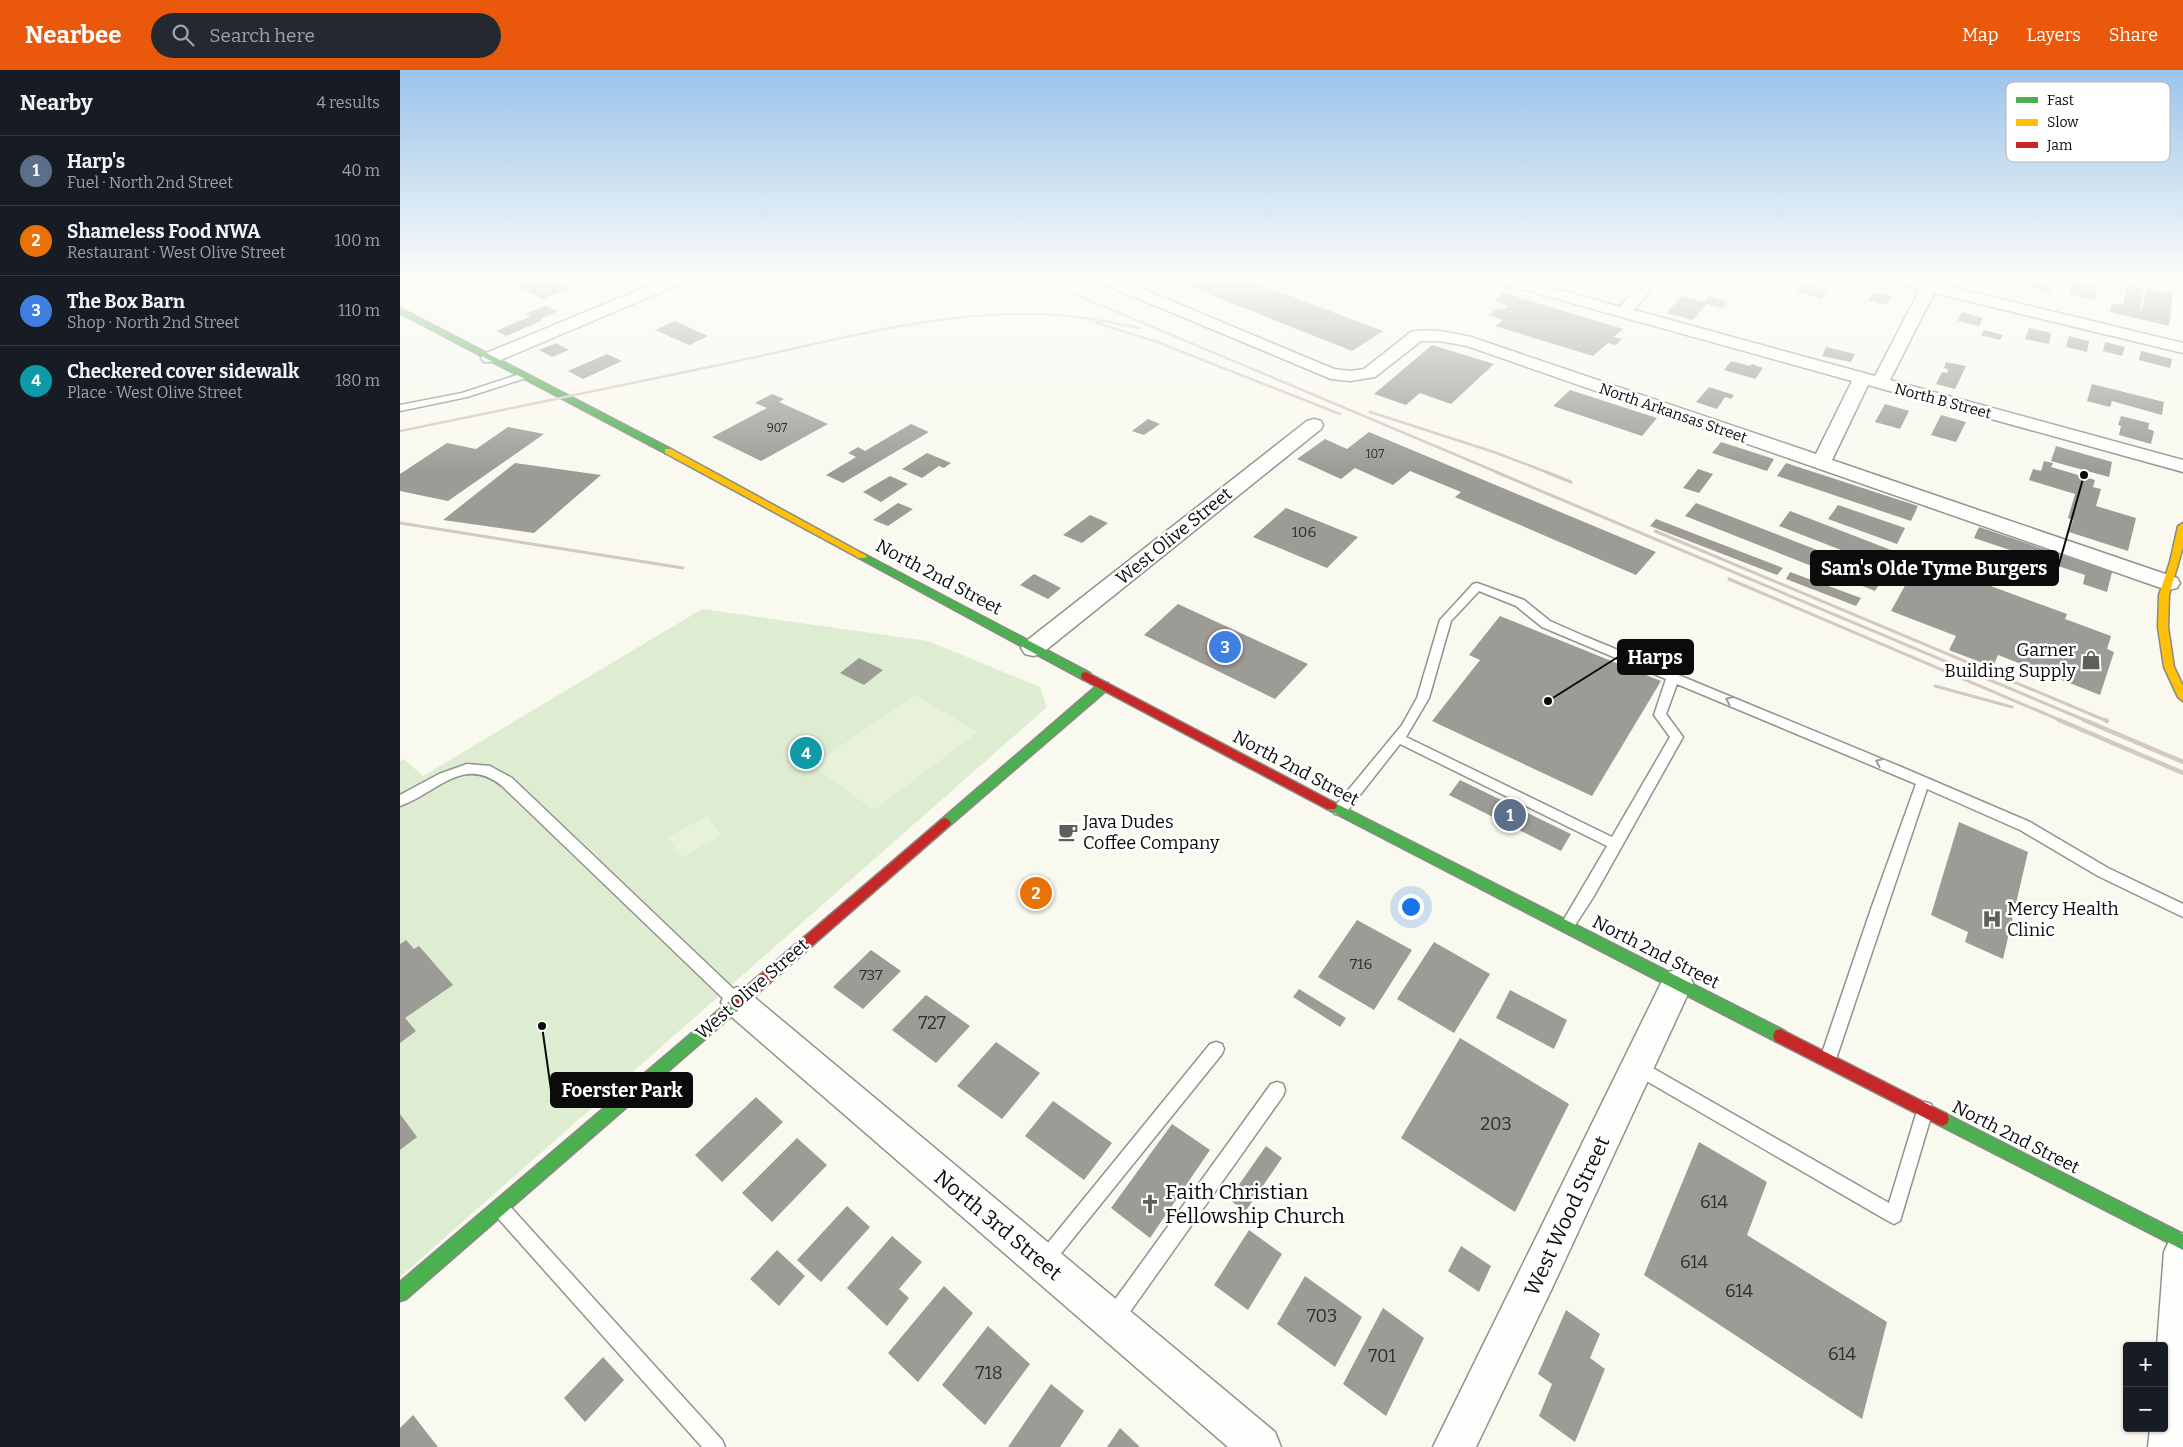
<!DOCTYPE html>
<html lang="en">
<head>
<meta charset="utf-8">
<style>
	:root { --surface:#171b24; --page:#242831; --text:#f1f3f6; --muted:#9ea1a6; --line:#363941; --accent:#ea580c }
	body { margin:0; font-family:Bitter,serif; background:var(--page); color:var(--text) }
	.controls { position:absolute; right:15px; bottom:15px; display:grid; overflow:hidden; border-radius:5px; box-shadow:0 1px 4px #0004 }
	.controls button { width:45px; height:45px; display:grid; place-items:center; padding:0; border:0; border-bottom:1px solid var(--line); background:var(--surface); color:var(--text); font:25px sans-serif }
	.you { position:absolute; left:1010px; top:836px; width:18px; height:18px; margin:-12px; border:4px solid #fff; border-radius:50%; background:#1a73e8; box-shadow:0 0 0 8px #1a73e833 }
	.badge { display:grid; place-items:center; width:32px; height:32px; border-radius:50%; background:var(--accent); color:#fff; font-size:16px; font-weight:700 }
	.pin { position:absolute; translate:-50% -50%; border:2px solid #fff; box-shadow:0 1px 5px #0006 }
	.list { margin:0; padding:0; list-style:none }
	h2 { display:flex; justify-content:space-between; align-items:center; height:65px; margin:0; padding:0 20px; font-size:21px }
	h2 small { font-size:16px; font-weight:400; color:var(--muted) }
	.list li { display:grid; grid-template-columns:32px 1fr auto; gap:15px; align-items:center; box-sizing:border-box; height:70px; padding:0 20px; border-top:1px solid var(--line) }
	.list b { display:block; font-size:19px; white-space:nowrap }
	.list p { margin:0; font-size:16px; white-space:nowrap; color:var(--muted) }
	.list em { font-size:16px; font-style:normal; color:var(--muted) }
	.icon { flex:none; width:28px; height:28px; fill:none; stroke:currentColor; stroke-width:2; stroke-linecap:round; stroke-linejoin:round }
	.map { position:relative; flex:none; width:1783px; height:1377px; overflow:hidden }
	header { display:flex; align-items:center; gap:30px; box-sizing:border-box; height:70px; padding:0 25px; background:var(--accent); color:#fff }
	header strong { font-size:24px }
	nav { display:flex; gap:28px; margin-inline-start:auto; font-size:18px }
	.search { width:350px; height:45px; background:var(--page); display:flex; align-items:center; gap:12px; box-sizing:border-box; padding:0 18px; border-radius:28px; color:var(--muted); font-size:19px }
	main { display:flex }
	aside { flex:1; background:var(--surface) }
	.map>svg:first-child { display:block }
	.green { fill:#deedd2 }
	.pitch { fill:#e8f2db }
	.building { fill:#9c9b96 }
	.lines { fill:none; stroke-linecap:round; stroke-linejoin:round }
	.lane-casing { stroke:#92928e; stroke-width:3 }
	.street-casing { stroke:#92928e; stroke-width:3 }
	.fast-casing { stroke:#898985; stroke-width:3 }
	.slow-casing { stroke:#898985; stroke-width:3 }
	.jam-casing { stroke:#898985; stroke-width:3 }
	.lane { fill:#fefefd; fill-rule:evenodd }
	.street { fill:#fefefd; fill-rule:evenodd }
	.fast { fill:#4caf50; fill-rule:evenodd }
	.slow { fill:#ffc107; fill-rule:evenodd }
	.jam { fill:#c62828; fill-rule:evenodd }
	.rail-far2 { stroke:#d4c8c5; stroke-width:2.5 }
	.rail-far1 { stroke:#d4c8c5; stroke-width:3 }
	.rail { stroke:#d4c8c5; stroke-width:4.5 }
	.oneway { stroke:#9d9d9c }
	.labels { text-anchor:middle; dominant-baseline:central; stroke-width:5; stroke-linejoin:round; paint-order:stroke }
	.far-number-label { font-size:12px; fill:#2f2f2e }
	.far-street-label { font-size:15px; fill:#0b0b0b; stroke:#fff }
	.number-label { font-size:15px; fill:#2f2f2e }
	.street-label { font-size:18px; fill:#0b0b0b; stroke:#fff }
	.poi-label { font-size:18px; fill:#0b0b0b; stroke:#fff; text-anchor:start }
	.near-number-label { font-size:18px; fill:#2f2f2e }
	.near-poi-label { font-size:21px; fill:#0b0b0b; stroke:#fff; text-anchor:start }
	.near-street-label { font-size:21px; fill:#0b0b0b; stroke:#fff }
	.key { fill:#fff; stroke:#b6b6b6; stroke-width:1 }
	.key-label { font-size:14px; fill:#0b0b0b }
	.leader { fill:none; stroke:#0b0b0b; stroke-width:2 }
	.callout-dot { fill:#0b0b0b; stroke:#fff; stroke-width:2 }
	.callout { fill:#0b0b0b; stroke:#0b0b0b; stroke-width:2 }
	.callout-label { font-size:19px; text-anchor:middle; font-weight:bold; fill:#fff }
</style>
</head>
<body>
<header>
<strong>Nearbee</strong>
<div class="search"><svg class="icon" aria-label="search" viewBox="0 0 24 24"><circle cx="10" cy="10" r="6"/><path d="M15 15l6 6"/></svg>Search here</div>
<nav><a>Map</a><a>Layers</a><a>Share</a></nav>
</header>
<main>
<aside>
<h2>Nearby<small>4 results</small></h2>
<ul class="list">
<li><span class="badge" style="background:#5c6f8a">1</span><div><b>Harp's</b><p>Fuel · North 2nd Street</p></div><em>40 m</em></li>
<li><span class="badge" style="background:#e8710a">2</span><div><b>Shameless Food NWA</b><p>Restaurant · West Olive Street</p></div><em>100 m</em></li>
<li><span class="badge" style="background:#3f7fe0">3</span><div><b>The Box Barn</b><p>Shop · North 2nd Street</p></div><em>110 m</em></li>
<li><span class="badge" style="background:#0f9aa8">4</span><div><b>Checkered cover sidewalk</b><p>Place · West Olive Street</p></div><em>180 m</em></li>
</ul>
</aside>
<div class="map">
<svg width="1783" height="1377" viewBox="0 0 1783 1377">
	<rect width="100%" height="100%" fill="#f9f9f0"/>
	<path class="green" d="M302,539l226,32 112,46 7,20 -647,570v-516l4,-2 19,17z"/>
	<path class="pitch" d="M515,625l63,37 -104,78 -62,-44z
		M308,745l13,20 -40,23 -13,-21z"/>
	<path class="building" d="M115,209h34l21,9 -27,11 -36,-17z
		M771,209h74l138,52 -31,20z
		M1625,209h20l-2,7 8,1 -2,6 -26,-8z
		M1672,212l25,5 -2,13 -26,-6z
		M1402,213l26,7 -7,9 -25,-8z
		M1727,214l17,4 -4,21h2l4,-21 27,6 -4,32 -59,-14 2,-9 11,2z
		M1474,222l17,4 -5,9 -18,-5z
		M1104,223l119,36 -9,8 8,2 -6,6 -8,-2 -15,13 -98,-30 8,-6 -14,-5 9,-7 5,2 5,-4 -14,-5z
		M1282,226l21,6 5,-6 20,6 -5,6 -16,-4 -14,16 -27,-7z
		M145,236l13,5 -18,8 3,1 -37,16 -10,-5 35,-15 -6,-2z
		M1562,242l21,6 -4,8 -21,-5z
		M275,251l33,15 -19,9 -34,-15z
		M1629,258l22,5 -2,11 -24,-5z
		M1584,260l19,5 -3,5 -19,-5z
		M1669,266l20,5 -2,11 -21,-5z
		M1705,272l20,5 -3,9 -19,-5z
		M156,273l13,7 -17,7 -13,-7z
		M1032,275l62,19 -43,40 -31,-11 -14,12 -32,-11z
		M1426,277l29,7 -4,8 -29,-6z
		M1741,281l31,8 -2,9 -31,-8z
		M207,284l15,7 -39,18 -15,-8z
		M1331,291l19,5 2,-2 11,4 -8,11 -31,-9z
		M1546,292l20,4 -11,23 -19,-5 6,-12 5,1 1,-4 -4,-1z
		M1692,314l72,18 -2,13 -50,-14 -2,6 -23,-6z
		M1309,317l25,8 -3,4 -6,-2 -8,12 -21,-7z
		M1170,320l87,28 -15,18 -89,-30z
		M372,324l12,5 -5,3 49,22 -67,37 -49,-24 55,-29 -12,-5z
		M1485,334l24,7 -9,18 -25,-7z
		M1541,345l25,7 -10,20 -25,-7z
		M1721,346l28,7 -1,6 6,2 -3,13 -32,-9 2,-9 -3,-1z
		M748,349l12,5 -16,11 -12,-4z
		M511,354l18,8 -86,51 -17,-8 30,-18 -8,-4 10,-6 7,4z
		M108,357l36,7 -96,67 -48,-10v-17l47,-31 29,6z
		M969,362l287,120 -20,23 -181,-78 6,-5 -51,-21 -17,14 -38,-17 -14,11 -44,-20 28,-20 22,10z
		M1321,372l53,17 -7,12 -55,-18z
		M1656,376l56,16 -3,15 -58,-16z
		M527,383l24,10 -7,5 -5,-2 -17,12 -20,-9z
		M1644,391l9,2 -2,4 44,13 -2,7 8,2 -5,17 40,12 -8,33 -59,-19 4,-12 -5,-2 7,-24 -46,-14 4,-11 8,2z
		M115,393l86,12 -67,58 -91,-13z
		M1386,393l132,43 -7,15 -134,-45z
		M1298,399l15,5 -14,19 -16,-5z
		M490,406l18,8 -27,18 -18,-10z
		M498,433l15,6 -25,17 -15,-6z
		M1296,433l188,73 -9,15 -190,-75z
		M1438,435l67,23 -8,16 -69,-25z
		M886,438l72,29 -31,31 -74,-31z
		M1390,441l101,39 -11,15 -101,-39z
		M690,445l18,8 -26,20 -19,-8z
		M1256,449l127,49 -6,7 -127,-49z
		M1579,457l133,45 -5,20 -24,-8 2,-9 -111,-37z
		M1523,483l49,18 -3,7 98,36 -2,5 46,17 -4,13 7,3 -14,43 -102,-40 -5,12 -44,-17 7,-14 -65,-25z
		M1390,502l71,26 -5,8 -70,-27z
		M634,504l27,14 -13,11 -28,-14z
		M778,534l130,60 -33,35 -131,-64z
		M1100,546l161,65 -69,115 -160,-75 48,-61 -11,-5z
		M459,588l24,12 -19,15 -24,-12z
		M1060,710l111,54 -10,17 -112,-56z
		M1559,752l69,30 -25,107 -38,-17 3,-10 -37,-17z
		M957,850l55,30 -38,60 -56,-33z
		M6,870l8,9 5,-3 34,39 -48,33 11,13 -16,12v-99z
		M1034,872l56,32 -36,59 -57,-34z
		M471,880l30,21 -38,38 -30,-22z
		M899,919l47,29 -6,9 -47,-30z
		M1110,920l57,30 -13,29 -58,-31z
		M526,925l44,31 -34,37 -44,-33z
		M1060,968l109,66 -54,108 -114,-74z
		M596,972l44,31 -38,46 -45,-33z
		M356,1027l27,25 -61,60 -27,-27z
		M653,1031l59,42 -28,37 -59,-44z
		M0,1044l17,23 -17,13z
		M772,1054l38,26 -60,88 -39,-30z
		M397,1068l30,27 -55,57 -30,-29z
		M1299,1072l68,40 -20,53 140,87 -25,97 -218,-144z
		M866,1076l16,12 -37,54 -16,-13z
		M447,1136l23,21 -49,55 -24,-22z
		M849,1160l33,24 -34,56 -34,-25z
		M492,1166l30,26 -23,27 10,9 -22,28 -40,-38z
		M1061,1176l30,20 -12,26 -31,-21z
		M377,1180l28,26 -26,30 -29,-27z
		M905,1206l57,41 -27,50 -58,-43z
		M544,1216l29,27 -55,69 -30,-29z
		M983,1238l41,30 -38,78 -43,-32z
		M1166,1240l34,24 -10,24 15,11 -30,73 -36,-26 13,-32 -14,-10z
		M588,1256l42,38 -45,61 -43,-40z
		M203,1287l21,23 -39,42 -21,-24z
		M651,1314l33,27 -24,36h-52z
		M13,1345l25,32h-38v-19z
		M720,1358l20,19h-33z"/>
	<g class="lines">
		<defs>
			<path id="lane" d="M123,303l4,3 -1,2 -59,19 -67,14v-6l62,-12z
				M1077,513l47,17 26,21 34,15 315,130 131,56 78,46 75,36v13l-85,-41 -78,-46 -93,-41 -91,270 -2,5 -6,3 -6,-3 -2,-5 51,-150 45,-125 -239,-100 -11,30 17,23 -89,159 -22,34 -5,2 -5,-2 -2,-4 47,-80 -207,-102 -55,70 -5,1 -5,-1 -2,-4 2,-4 67,-81 15,-27 23,-78 33,-36zM1079,521l37,15 26,21 124,52 -12,36 16,22 -58,100 -206,-100 23,-39 22,-77z
				M67,694l23,2 22,12 230,219 3,5 -3,5 -5,2 -5,-2 -230,-221c-39,-32 -66,8 -102,20v-11l39,-21z
				M816,972l6,2 2,5 -2,5 -172,213 -6,3 -6,-3 -3,-6 3,-6 172,-211z
				M1237,989l252,144 30,-99 6,-2 6,2 2,6 -33,111 -6,3 -6,-3 -257,-149 -2,-5 2,-5z
				M877,1012l6,2 2,6 -2,6 -163,230 -7,2 -7,-2 -2,-7 2,-7 165,-228z
				M101,1130l6,3 215,237 3,7h-23l-207,-232 -3,-6 3,-6z"/>
			<path id="street" d="M265,209h22l-3,3 -188,80h-12l-3,-4 3,-4z
				M696,209h23l215,90 16,2 14,-2 47,-37c20,-4 41,1 60,5l345,117 36,-73 -356,-99 -3,-3h27l100,28 23,-28h16l-25,31 241,66 45,-87 -28,-7 -3,-3h29l265,64v10l-249,-60 -44,87 293,80v12l-315,-87 -36,75 345,118 3,5 -3,5 -8,2 -8,-2 -694,-242 -27,-5h-19l-46,36 -25,4 -19,-2 -232,-97z
				M914,349l7,2 2,4 -2,4 -280,225 -8,2 -8,-2 -4,-6 4,-6 282,-221z
				M1277,899l11,4 5,10 -139,301 -78,163h-43l233,-474z
				M337,917l11,5 527,440 6,15h-53l-502,-435 -5,-10 5,-10z
				M1783,1163v214h-35l2,-19h14v-82h-7l7,-94 6,-13z"/>
			<path id="fast" d="M0,238l271,141 1,2 -4,2h-3l-265,-140z
				M462,483l228,120 1,3 -1,3h-8l-223,-121v-4z
				M704,612l4,1 1,3 -1,3 -159,137h-8l-2,-3 2,-3 159,-137z
				M931,731l454,230 2,5 -2,5 -5,2 -5,-2 -448,-232 -2,-3 2,-3z
				M338,926l5,2 2,4 -2,4 -337,293 -6,2v-19l333,-284z
				M1542,1042l241,122v16l-246,-126 -2,-5 2,-5z"/>
			<path id="slow" d="M265,379h6l196,107 -2,2h-6l-194,-105z
				M1783,453v24l-14,48 -1,32 6,40 9,19v15l-5,-4 -14,-30 -6,-40 1,-32 11,-33 8,-36z"/>
			<path id="jam" d="M686,602l249,131 2,3 -2,3h-8l-245,-130 -1,-3 1,-3z
				M545,748l4,2 2,3 -2,3 -206,180 -5,2 -5,-2 -2,-4 2,-4 208,-178z
				M1380,959l167,85 2,5 -2,5 -5,2 -5,-2 -162,-83 -2,-5 2,-5z"/>
		</defs>
		<use href="#lane" class="lane-casing"/>
		<use href="#street" class="street-casing"/>
		<use href="#fast" class="fast-casing"/>
		<use href="#slow" class="slow-casing"/>
		<use href="#jam" class="jam-casing"/>
		<use href="#lane" class="lane"/>
		<use href="#street" class="street"/>
		<use href="#fast" class="fast"/>
		<use href="#slow" class="slow"/>
		<use href="#jam" class="jam"/>
		<path class="rail-far2" d="M639,209l460,194
			M697,253l60,19 183,72
			M970,342l124,40 55,21
			M0,361c111,-23 222,-45 333,-69 100,-21 203,-51 306,-48 34,1 67,7 101,14"/>
		<path class="rail-far1" d="M1096,402l591,249
			M1146,402l25,10
			M0,453l283,45
			M1255,461l452,190
			M1329,509l333,142
			M1535,616l77,21"/>
		<path class="rail" d="M1659,650l124,53
			M1684,650l99,42
			M1705,650l2,1"/>
	</g>
	<defs><path id="oneway-chevron" d="M-2-3.5L2.5 0L-2 3.5" fill="none" stroke-width="1.6" stroke-linecap="round" stroke-linejoin="round" transform="scale(1.25)"/></defs>
	<g class="oneway">
		<use href="#oneway-chevron" transform="translate(1329 630) rotate(-157)"/>
		<use href="#oneway-chevron" transform="translate(1479 692) rotate(-157)"/>
	</g>
	<linearGradient id="sky" x2="0" y2="1"><stop stop-color="#9bc4eb"/><stop offset="0.52" stop-color="#fcfcf8"/><stop offset="1" stop-color="#fcfcf8" stop-opacity="0"/></linearGradient>
	<rect width="1783" height="402" fill="url(#sky)"/>
	<defs>
		<symbol id="shop-bare" viewBox="-9 -9 18 18"><path d="M-5-2.5h2.3a2.7 3.5 0 0 1 5.4 0H5L5.5 6h-11ZM-1.5-2.5h3a1.5 2.3 0 0 0-3 0Z" fill="#5e5e5b" stroke="#fff" stroke-width="2.5" paint-order="stroke"/></symbol>
		<symbol id="cafe-bare" viewBox="-9 -9 18 18"><path d="M-5.5-4.5H6V0H3Q3 3.5 0 3.5H-2.5Q-5.5 3.5-5.5 0ZM3-3.2v2h1.7v-2ZM-6 4.5H4V6H-6Z" fill="#5e5e5b" stroke="#fff" stroke-width="2.5" paint-order="stroke"/></symbol>
		<symbol id="hospital-bare" viewBox="-9 -9 18 18"><path d="M-5-5h3v3.5h4V-5h3V5h-3V1.5h-4V5h-3Z" fill="#5e5e5b" stroke="#fff" stroke-width="2.5" paint-order="stroke"/></symbol>
		<symbol id="church-bare" viewBox="-9 -9 18 18"><path d="M-1.2-6h2.4v3.5h3.3v2.4h-3.3V6h-2.4V-.1h-3.3v-2.4h3.3Z" fill="#5e5e5b" stroke="#fff" stroke-width="2.5" paint-order="stroke"/></symbol>
	</defs>
	<g fill-rule="evenodd">
		<use href="#shop-bare" x="1677" y="576" width="28" height="28"/>
		<use href="#cafe-bare" x="654" y="748" width="28" height="28"/>
		<use href="#hospital-bare" x="1578" y="835" width="28" height="28"/>
		<use href="#church-bare" x="736" y="1120" width="28" height="28"/>
	</g>
	<g class="labels">
		<g class="far-number-label">
			<text x="377" y="358">907</text>
			<text x="975" y="384">107</text>
		</g>
		<g class="far-street-label">
			<text transform="translate(1543 331) rotate(15)">North B Street</text>
			<text transform="translate(1273 343) rotate(19)">North Arkansas Street</text>
		</g>
		<g class="number-label">
			<text x="904" y="462">106</text>
			<text x="961" y="894">716</text>
			<text x="471" y="905">737</text>
		</g>
		<g class="street-label">
			<text transform="translate(774 466) rotate(-39)">West Olive Street</text>
			<text transform="translate(539 507) rotate(28)">North 2nd Street</text>
			<text transform="translate(896 698) rotate(28)">North 2nd Street</text>
			<text transform="translate(1256 882) rotate(27)">North 2nd Street</text>
			<text transform="translate(352 919) rotate(-41)">West Olive Street</text>
			<text transform="translate(1616 1067) rotate(27)">North 2nd Street</text>
		</g>
		<g class="poi-label">
			<text x="1676" y="580" text-anchor="end">Garner<tspan x="1676" dy="21">Building Supply</tspan></text>
			<text x="683" y="752">Java Dudes<tspan x="683" dy="21">Coffee Company</tspan></text>
			<text x="1607" y="839">Mercy Health<tspan x="1607" dy="21">Clinic</tspan></text>
		</g>
		<g class="near-number-label">
			<text x="532" y="953">727</text>
			<text x="1096" y="1054">203</text>
			<text x="1314" y="1132">614</text>
			<text x="1294" y="1192">614</text>
			<text x="1339" y="1221">614</text>
			<text x="922" y="1246">703</text>
			<text x="1442" y="1284">614</text>
			<text x="982" y="1286">701</text>
			<text x="589" y="1303">718</text>
		</g>
		<g class="near-poi-label">
			<text x="765" y="1122">Faith Christian<tspan x="765" dy="24">Fellowship Church</tspan></text>
		</g>
		<g class="near-street-label">
			<text transform="translate(1167 1146) rotate(-65)">West Wood Street</text>
			<text transform="translate(598 1155) rotate(40)">North 3rd Street</text>
		</g>
	</g>
	<rect x="1606" y="12" width="164" height="80" rx="8" class="key"/>
	<rect x="1616" y="27" width="22" height="6" fill="#4caf50"/>
	<rect x="1616" y="49" width="22" height="7" fill="#ffc107"/>
	<rect x="1616" y="72" width="22" height="6" fill="#c62828"/>
	<g class="key-label">
		<text x="1647" y="35">Fast</text>
		<text x="1647" y="57">Slow</text>
		<text x="1647" y="80">Jam</text>
	</g>
	<path class="leader" d="M1684 405L1658 498M1148 631L1218 587M142 956L151 1020"/>
	<g class="callout-dot">
		<circle cx="1684" cy="405" r="5"/>
		<circle cx="1148" cy="631" r="5"/>
		<circle cx="142" cy="956" r="5"/>
	</g>
	<g class="callout">
		<rect x="1411" y="481" width="247" height="34" rx="5"/>
		<rect x="1218" y="570" width="75" height="34" rx="5"/>
		<rect x="151" y="1003" width="141" height="34" rx="5"/>
	</g>
	<g class="callout-label">
		<text x="1534" y="505">Sam's Olde Tyme Burgers</text>
		<text x="1255" y="594">Harps</text>
		<text x="222" y="1027">Foerster Park</text>
	</g>
</svg>
<div class="controls">
<button>+</button>
<button>−</button>
</div>
<div class="you"></div>
<div class="pin badge" style="left:1110px;top:745px;background:#5c6f8a">1</div>
<div class="pin badge" style="left:636px;top:823px;background:#e8710a">2</div>
<div class="pin badge" style="left:825px;top:577px;background:#3f7fe0">3</div>
<div class="pin badge" style="left:406px;top:683px;background:#0f9aa8">4</div>
</div>
</main>
</body>
</html>
